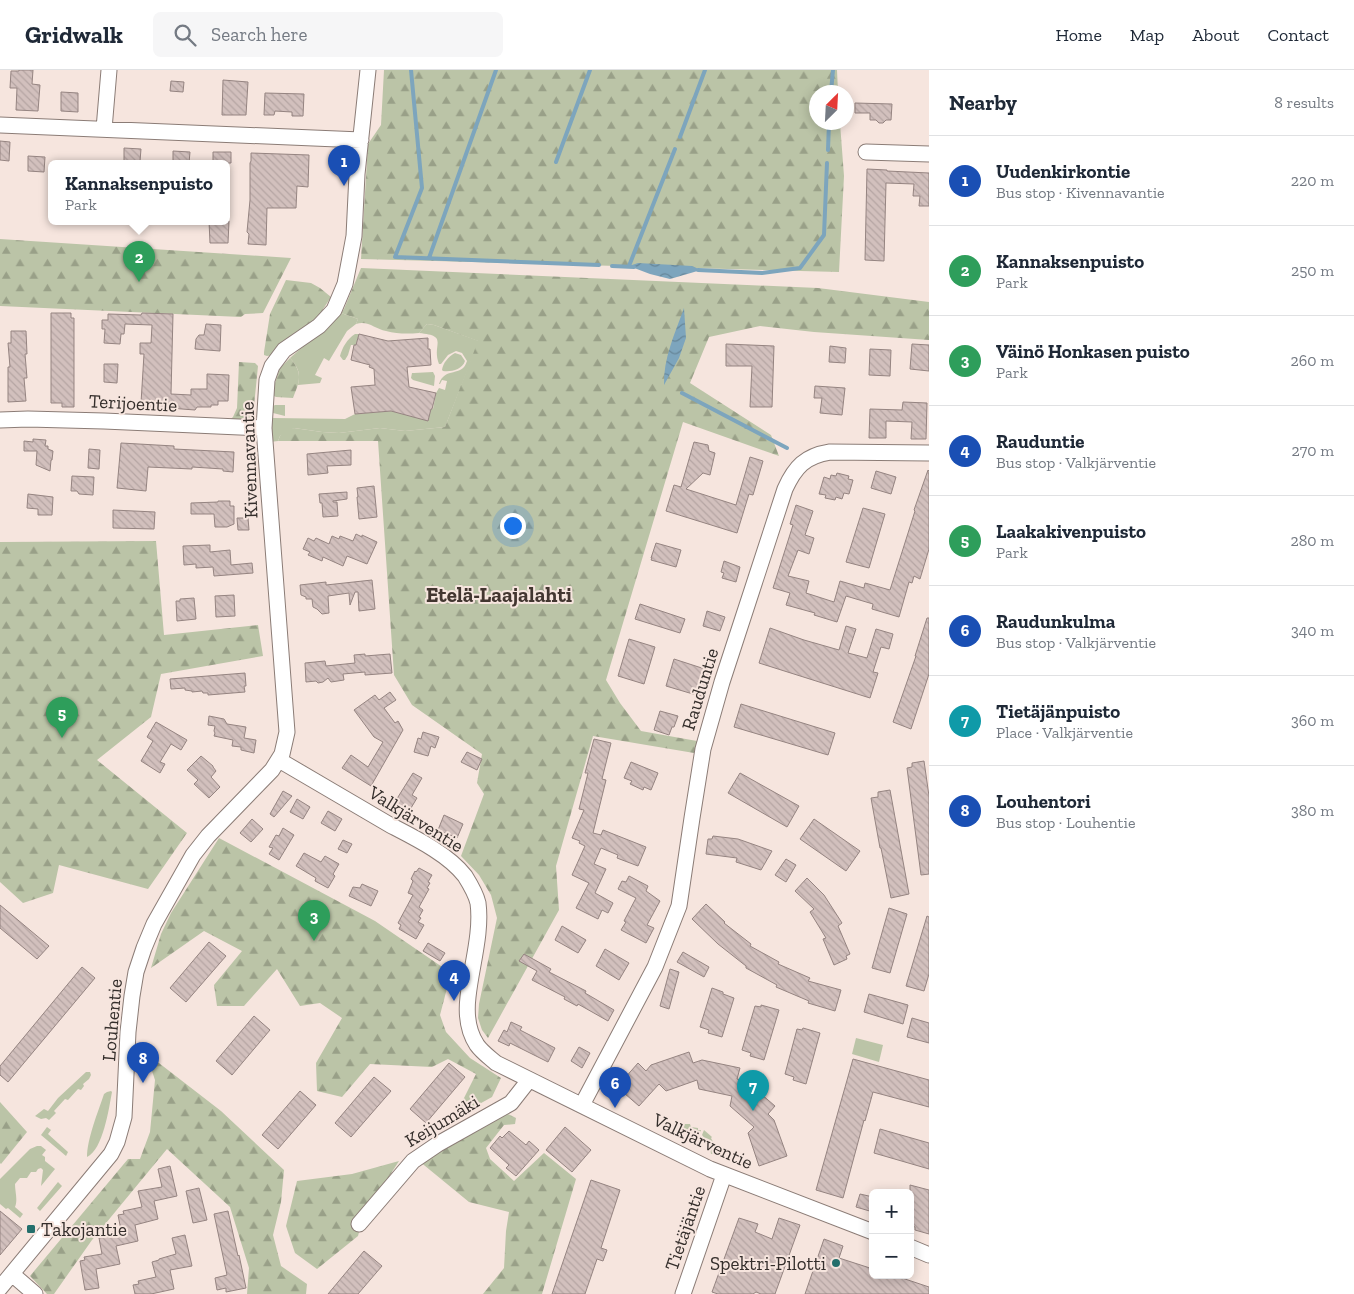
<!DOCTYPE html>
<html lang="en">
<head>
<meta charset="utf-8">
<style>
	:root { --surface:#fff; --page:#f6f6f7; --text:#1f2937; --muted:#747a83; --line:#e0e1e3; --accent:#b45309 }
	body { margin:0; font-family:"Zilla Slab",serif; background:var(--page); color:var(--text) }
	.controls { position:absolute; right:15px; bottom:15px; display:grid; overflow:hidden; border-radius:8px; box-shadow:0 2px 12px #0003 }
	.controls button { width:45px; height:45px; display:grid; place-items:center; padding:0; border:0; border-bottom:1px solid var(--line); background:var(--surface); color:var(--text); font:25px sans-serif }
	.compass { position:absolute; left:809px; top:15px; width:45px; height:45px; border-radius:50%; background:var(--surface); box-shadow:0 2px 12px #0003; rotate:24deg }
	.you { position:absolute; left:512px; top:455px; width:18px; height:18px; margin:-12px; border:4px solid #fff; border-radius:50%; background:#1a73e8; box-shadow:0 0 0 8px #1a73e833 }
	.badge { display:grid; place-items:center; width:32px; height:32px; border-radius:50%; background:var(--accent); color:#fff; font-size:16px; font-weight:700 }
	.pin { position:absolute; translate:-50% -41px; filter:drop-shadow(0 1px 2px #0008) }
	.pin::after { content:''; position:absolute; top:26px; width:18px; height:15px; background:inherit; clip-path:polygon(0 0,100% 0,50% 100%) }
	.popup { position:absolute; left:48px; top:90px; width:182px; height:65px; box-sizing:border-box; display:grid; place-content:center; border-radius:8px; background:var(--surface); filter:drop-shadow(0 1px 4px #0005); font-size:16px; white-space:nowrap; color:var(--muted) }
	.popup b { font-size:19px; color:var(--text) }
	.popup::after { content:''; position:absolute; left:50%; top:100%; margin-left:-10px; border:10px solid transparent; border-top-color:var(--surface) }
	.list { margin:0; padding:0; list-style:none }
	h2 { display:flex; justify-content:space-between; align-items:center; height:65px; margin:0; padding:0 20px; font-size:21px }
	h2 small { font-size:16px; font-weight:400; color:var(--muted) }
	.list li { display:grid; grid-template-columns:32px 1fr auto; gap:15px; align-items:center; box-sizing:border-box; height:90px; padding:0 20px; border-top:1px solid var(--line) }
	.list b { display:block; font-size:19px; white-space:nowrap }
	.list p { margin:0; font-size:16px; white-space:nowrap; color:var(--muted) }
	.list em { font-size:16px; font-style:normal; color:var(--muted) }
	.icon { flex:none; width:28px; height:28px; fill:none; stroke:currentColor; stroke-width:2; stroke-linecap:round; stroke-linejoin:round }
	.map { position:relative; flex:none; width:929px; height:1224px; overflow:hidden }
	header { display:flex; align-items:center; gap:30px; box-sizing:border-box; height:70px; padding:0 25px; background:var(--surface); border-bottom:1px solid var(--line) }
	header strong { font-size:24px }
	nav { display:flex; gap:28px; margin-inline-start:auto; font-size:18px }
	.search { width:350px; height:45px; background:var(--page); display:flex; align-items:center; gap:12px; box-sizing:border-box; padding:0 18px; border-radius:8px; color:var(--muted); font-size:19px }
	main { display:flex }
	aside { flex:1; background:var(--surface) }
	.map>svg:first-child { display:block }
	.green { fill:#bbc4a7 }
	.forest { fill:url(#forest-firs) }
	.water { fill:url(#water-waves) }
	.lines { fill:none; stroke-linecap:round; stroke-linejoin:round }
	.stream { stroke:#7da5bd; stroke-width:4 }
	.building { fill:url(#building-back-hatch); stroke:#958481 }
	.minor-casing { stroke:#8b7c76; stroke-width:17 }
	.minor { stroke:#fff; stroke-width:15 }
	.poi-dot { fill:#246f6c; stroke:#f6e5de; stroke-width:2 }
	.labels { text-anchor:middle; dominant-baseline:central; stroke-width:4; stroke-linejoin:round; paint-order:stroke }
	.street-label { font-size:19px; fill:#342e2b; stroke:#f6e5de }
	.poi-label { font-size:19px; fill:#342e2b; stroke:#f6e5de; text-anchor:start }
	.quarter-label { font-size:21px; font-weight:bold; fill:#423630; stroke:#f6e5de }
</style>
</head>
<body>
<header>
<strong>Gridwalk</strong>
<div class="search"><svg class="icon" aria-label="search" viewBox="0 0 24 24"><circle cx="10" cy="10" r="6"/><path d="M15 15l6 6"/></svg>Search here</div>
<nav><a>Home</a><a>Map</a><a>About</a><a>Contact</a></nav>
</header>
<main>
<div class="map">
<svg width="929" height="1224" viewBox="0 0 929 1224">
	<defs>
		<pattern id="forest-firs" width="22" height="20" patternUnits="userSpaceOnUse" patternTransform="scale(1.25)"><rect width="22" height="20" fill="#bbc4a7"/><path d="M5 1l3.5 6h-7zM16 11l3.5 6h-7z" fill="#99a088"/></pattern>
		<pattern id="water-waves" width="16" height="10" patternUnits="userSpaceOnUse" patternTransform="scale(1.25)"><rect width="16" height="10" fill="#7da5bd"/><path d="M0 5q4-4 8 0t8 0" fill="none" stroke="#67879a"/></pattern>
		<pattern id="building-back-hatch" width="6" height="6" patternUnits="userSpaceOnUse" patternTransform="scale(1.25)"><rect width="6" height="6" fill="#d2c0bd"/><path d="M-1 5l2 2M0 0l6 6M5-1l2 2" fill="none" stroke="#b5a5a3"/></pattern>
	</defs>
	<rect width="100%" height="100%" fill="#f6e5de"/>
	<path class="green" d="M341,243l17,6 -2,5 -9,7 -18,30 -5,-3 -9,17 7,3 -2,5 -22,2c2,-13 1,-16 -8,-27z
		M427,254l7,1 45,16 -34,86 -40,4 -25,-3 -41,5 -17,-1 -28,-4 -14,8 -2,5 -8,1 -1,-25 5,1 71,1 10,-5 36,-3 37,9 3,-11h2l3,-16 3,-5 6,2 2,-9 -5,-1 -2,4h-1c6,-18 23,-6 28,-23l-5,-8 -6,-2 -8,4 -7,9h-2c-8,-20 11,-28 -20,-31z
		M355,264h4l-3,11h-5l-3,10 -3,5h-2l-3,-4c2,-8 7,-17 15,-22z
		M455,283l6,2 4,6c-3,9 -14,11 -22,10l-1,-1c1,-7 6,-13 13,-17z
		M433,302l2,4 -1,10 -21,-6 -2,-2 1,-5h2z
		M275,335h10v11l-16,-4 1,-4z
		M856,968l27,7 -4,17 -27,-8z
		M86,1002h4l1,3 -2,4 -6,5 1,2 -3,4 -3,-1 -10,11 -3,-1 -11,12 2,2 -7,7 -3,-2 -5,1 -6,-3 9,-7 4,2 10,-13z
		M111,1021l1,1c-3,16 -9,58 -25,65 0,-18 11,-45 17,-63l3,-2z
		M684,1054h6l1,3 7,1v2h3l-1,4c-9,-5 -17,-4 -26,1l-4,-4z
		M47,1057l4,3 -3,4 20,18 -2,4 -25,-21z
		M704,1060l8,7 -1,1 4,8 1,7 -5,1c-1,-9 -4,-13 -9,-19z
		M37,1076h4l5,4 -4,5 3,2v4l10,8 -14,17 2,-16 -2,-2 -3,1 -2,3h-5l-4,6h-7l-5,6c0,8 3,16 0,23l8,7 -3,4 -12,-10 -2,1 -6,-5v-25l30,-30z
		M58,1112l4,4 -22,25 -3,-3z"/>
	<path class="forest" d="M384,0h453l1,22h-22v30l24,1 4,53 -5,96 -478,-13 7,-115 13,-19z
		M0,169l291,19 -28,55 -18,1 -4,3 -241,-11z
		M361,198l457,20 111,14v38l-115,-8 -54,-6 -51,11 -19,46 81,52 8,21 -96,-34 -77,258 14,23 21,28 56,10 -3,12 -101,-17 -37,130 3,44 -71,128 -6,-8 -4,-12 1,-14 18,-86 -6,-23 -12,-20 -18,-19 23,-62 -7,-11 5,-29 -70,-49 -18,-30 -16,-234h-100l2,-5 6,-6 8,-2 28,4 17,1 41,-5 25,3 40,-4 33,-86 -44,-16 -7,-1 -8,9c-11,1 -22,1 -33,-2 -11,-2 -18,-11 -30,-7l2,-5 -17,-6 3,-4z
		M286,210l25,3 9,5 11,9 -13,20 -22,20 -22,18 -7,1 -3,-1v-3l6,-38z
		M290,288c13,15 10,22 3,40l-17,-1 -4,-2v-3l8,-24z
		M239,292l16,1 3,3 -5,50 -4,6 -24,2 8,-7 4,-9z
		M156,471l8,94 94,-10 5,31 -102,18 -10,43 -54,43 90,73 -39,56 -89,-24 -6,28 -30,10 -23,-21v-340z
		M219,768l156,83 76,52 -11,42 6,17 24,26 31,20 -9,19 -38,21 22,-44 -28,-15 -16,8 -62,-3 -28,33 -25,-6 -1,-28 26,-45 -22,-15 -20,3 -23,-37 -33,37h-27l-3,-21 28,-34 -38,-20 -53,37 10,-34 10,-21z
		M146,983l75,58 63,59 -3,32 -8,33 8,31 26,18 -1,10h-59l2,-26 -19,-61 -63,-58 -75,91 -38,54h-7l-17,-18 98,-117h12l10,-27 5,-52z
		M0,1032l27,30 -26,32 -1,-1z
		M504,1042l12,6 -1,6 -11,1 -18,23 4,11 24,22 30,-28 32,26 -34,115h-59l21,-26 2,-37 3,-19 -40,-10 -50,-41z
		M399,1091l-36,56 -5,19 -41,33 -22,-16 -9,-27 11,-45 55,-7z"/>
	<path class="water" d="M638,193l54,3 9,4 -31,9 -20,-5 -21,-8z
		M684,238l2,30 -7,20 -15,27c-1,-26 11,-52 20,-77z"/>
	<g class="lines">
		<path class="stream" d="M411,0l11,118 -27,69 204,8
			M831,22l2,-22
			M680,67l25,-67
			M828,80l1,-28
			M556,92l34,-92
			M429,188l67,-188
			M612,196l22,1
			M629,196l46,-117
			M698,200l64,3 38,-5 24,-33 3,-72
			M682,323l105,55"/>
	</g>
	<path class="building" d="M19,0h14l-1,14 8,1 -2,26 -22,-1 1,-22h-7l1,-17h8z
		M223,10l25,2 -2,33h-24z
		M171,11l13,1 -1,10 -13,-1z
		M61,22l17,1v19l-17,-1z
		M265,23l39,1 -1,22h-11v-4l-17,-1 -1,4h-10z
		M855,33l37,1 -1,16h-5l-3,3h-4l-3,-3h-6v-7h-15z
		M0,71l10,1 -1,19 -9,-1z
		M124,78l17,1 -1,12 -16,1z
		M173,81l17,1 -1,11 -16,-1z
		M213,82h18v11h-18z
		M251,83l58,2 -1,32 -11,-1 -1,22h-29l-1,37 -18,-1 1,-10 -2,-2 3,-32v-37l1,-2z
		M28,86l17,1 -1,15 -16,-1z
		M867,99l20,1v1l42,2v33h-10l1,-10h-7l1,-12 -28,-1 -2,78 -19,-1z
		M209,151h20l-1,22h-18z
		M51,243h20v5h3v89h-12v-4h-11z
		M142,243l31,1 -2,80 20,1v-6h16v-15l22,1 -1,26h-10v4h-7v2h-14l-2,3 -39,-3v4l-10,-1 1,-7h-6l3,-49h-4v-11h11l1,-18 -27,-1 -1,10h-3l-1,10 -16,-1 1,-14h-3v-9h6v-6l33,1z
		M206,254l15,1 -1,26 -25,-2 1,-10 3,-4h5z
		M11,261h15l1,23h-2l2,24h-3l2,23 -18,1v-35h2l-2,-24h3z
		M359,264l29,7 40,-3v11h2l1,16 -24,2 2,20 27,6 -4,16h-1l-3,12 -37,-10 -36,3 -4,-27 24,-2 -1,-16 -5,-2 1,-2 -19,-5 3,-15h2z
		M726,274l48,2 -2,61h-22l2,-41h-26z
		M912,274l17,1v26l-19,-2z
		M830,276l16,2 -1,15 -16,-1z
		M870,279l21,1 -1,26 -21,-1z
		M104,294h14l-1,19 -13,-1z
		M815,316l30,2 -3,27 -22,-2 2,-15h-8z
		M903,332l24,1 -1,36h-15l1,-17 -26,-1v17h-17l1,-29 32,1z
		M33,369l13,1 -1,6h3v3l5,2 -1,9h-1l-1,11 -14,-6 1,-14h-13v-10l9,1z
		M694,372l14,3 1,6 6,2 -5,22 -7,-2 -17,16 50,16 14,-48 13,4 -10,34 -4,-1 -12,39 -71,-22 8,-26 7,2z
		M121,373l53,3v3l60,3 -1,20 -10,-1v-2l-31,-2v2l-44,-2 -2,24 -29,-3z
		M89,379l11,1 -1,19 -11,-1z
		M351,380v15l-24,1 1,7 -20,2 -1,-21z
		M928,400l1,1v78l-9,30 -6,-3 -2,7 -3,-1 -10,35 -27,-8 1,-5 -27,-8 -9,26 -23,-7 1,-2 -29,-8 4,-12 -17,-5 20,-63 -3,-1 6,-19 17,6 -8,24 9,3 -5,16 -11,-4 -10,26 21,5 -3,12 28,9 6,-21 24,7 1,-5 25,7 25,-79 -1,-1z
		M876,401l20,6 -5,17 -20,-6z
		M837,403l12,3 -1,3 5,1 -4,14 -5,-1 -2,6 -6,-2 -1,3 -10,-2 1,-3 -7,-1 5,-17 6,2 1,-4 5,1z
		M72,406l22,1 -1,18 -14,-1 -2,-3h-6z
		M374,416l3,31 -18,2 -2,-22h1l-1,-9z
		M347,422v7l-14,2v1h4l1,14 -15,1 -1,-14h-2l-1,-9z
		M28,424l25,3 -1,18h-14v-6l-11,-1z
		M218,431h12v5h4v18l-7,3h-12l-1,-13h-23v-11l27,-1z
		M863,438l22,6 -16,54 -23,-6z
		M113,440l42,2 -1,17 -41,-1z
		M237,448h11l1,12h-11z
		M356,464l6,3v-2l15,7 -10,22 -20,-8 -4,10 -20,-9 -1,4 -14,-6 2,-3 -7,-3 5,-11 6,3 2,-3 13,6 3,-8 7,3 1,-3 13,5z
		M656,473l25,7 -5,17 -25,-7 1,-2h-1z
		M210,475v7l20,-2 1,15 21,-2 1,10 -39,3 -1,-9 -17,1v-4l-12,1 -1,-19z
		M724,491l16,6 -4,15 -14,-4 2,-5 -3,-1z
		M372,510l3,29 -16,2 -1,-19h-3l-5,13 -1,-12 -21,3 1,17 -7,1 -5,-5 -4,-2 -1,-8h-6v-2l-5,-2 -1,-10 26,-3v3z
		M234,525l1,21 -19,1 -1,-21z
		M194,528l2,21 -19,2 -1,-20h4v-2z
		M640,534l45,15 -5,14 -45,-14z
		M707,541l18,6 -5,14 -17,-5z
		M927,548h2v56l-18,55 -18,-7 23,-66h-1z
		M846,556l10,3 -8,24 19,5 9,-29 17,5 -4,15 -8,-2 -8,25 5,1 -8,25 -111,-35 11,-35 34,12 35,10z
		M629,569l26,8 -11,37 -26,-8z
		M365,584v2l25,-2 2,19 -27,2v-3l-22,2 1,6 -13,2 -3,-4 -5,4 -5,1 -2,-2 -10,1 -1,-19 20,-2 1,5 29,-3 -1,-8z
		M674,589l37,12 -8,26 -37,-11z
		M245,603l1,13h-2l1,6 -37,3v-2h-5l-1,-2 -10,1v-1l-7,-1v-2l-14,1 -1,-10z
		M390,622l6,8 -12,8 11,15 3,-2 5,9 -32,56 -29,-18 9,-13 17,12 15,-25 -9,-5 -20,-27 21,-15 4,5z
		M741,634l94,29 -7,22 -94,-28z
		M660,641l18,5 -4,11h-2l-3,8 -15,-5z
		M209,646l15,3 3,5 19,3 -2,11 12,2 -2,13 -13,-3v-3l-9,-1 1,-6 -19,-4 1,-3 -1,-2 1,-5 -7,-1z
		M156,652l31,18 -6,10 -10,-6 -11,18 5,2 -5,9 -19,-12 12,-20 -6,-4z
		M423,662l16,5 -4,11 -4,-2 -3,10 -14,-4 4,-14 3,1z
		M594,669l17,4 -9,36 4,1 -13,53 8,2 2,-5 43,17 -8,19 -21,-8 1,-3 -17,-7 -7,16 12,5 -11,24 18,10 -5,10 -6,-3 -4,9 -22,-11 13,-25 -17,-8 13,-29 -6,-3 1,-2 -8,-3 12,-28 -5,-1 9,-36h-3z
		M467,682l15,7 -5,11 -16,-8z
		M201,686l12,10v1l3,4 -5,6 9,10 -11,11 -15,-14 4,-4 -11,-10z
		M924,691l5,35v78l-8,1 -14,-107 5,-1v-4z
		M631,692l27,11 -7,17 -7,-3 -1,3 -13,-6 2,-3 -8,-3z
		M413,703l9,5 -10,17 5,3 -9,15 -15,-8z
		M740,703l59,33 -12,21 -59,-34z
		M890,720l19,104 -18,4 -10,-50h-1l-9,-50 7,-1v-5z
		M283,721l9,5 -18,21 -4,-3z
		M297,729l13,8 -7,12 -13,-7z
		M328,741l14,8 -7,12 -14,-8z
		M444,745l19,9 -6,14 -19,-8z
		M252,749l11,10 -12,13 -11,-9z
		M814,749l46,32 -14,20 -46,-32z
		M283,758l11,7 -15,25 -10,-6 4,-6 -4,-1 7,-12 3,1z
		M713,766l25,3 34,12 -11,19 -25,-8 1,-4 -31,-4 2,-15h4z
		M343,770l9,4 -5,9 -9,-4z
		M304,783l17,9 4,-6 14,8 -6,10 2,2 -7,12 -13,-7 1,-3 -20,-12z
		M786,789l10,6 -10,17 -11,-7z
		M419,798l13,7 -4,7 2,1 -3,5 2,1 -10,18 4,3 -4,7 2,1 -3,4 6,3 -8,14 -17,-10 2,-4 -3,-2 15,-28 -5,-2 5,-12 -2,-2 4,-8 1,1z
		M629,806l19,10 -2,5 14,10 -13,24 7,3 -8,15 -25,-13 5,-8 -2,-1 12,-23 -18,-9 4,-8 4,1z
		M807,808l17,17 18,28 -4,3 12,28 -4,2 1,3 -13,6 -11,-26 3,-1 -16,-26 4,-3 -19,-18z
		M362,814l16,7 -7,15 -22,-10 4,-9 7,1z
		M706,834l19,18 -1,1 27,21 -1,2 29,16 -1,2 32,14 -2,3 33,9 -6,21 -27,-8 1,-2 -33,-14 1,-2 -31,-17v-2l-28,-22 -26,-25z
		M0,835l49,41 -12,13 -37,-31z
		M889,838l18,6 -17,59 -18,-5z
		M927,846l2,1v57l-5,17 -18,-5z
		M562,856l24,14 -8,13 -23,-13z
		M209,872l17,14 -40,46 -16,-14z
		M428,873l17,10 -5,8 -17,-10z
		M605,879l24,14 -10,17 -23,-14z
		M683,882l26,15 -5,10 -27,-15z
		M524,884l27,15 -2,3 37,19 -1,2 29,17 -6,11 -30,-17 -1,2 -13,-7 1,-2 -33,-17 5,-9 -18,-10z
		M82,897l13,11 -87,104 -8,-7v-9z
		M670,899l9,3 -10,37 -9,-3z
		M712,918l11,4v2l11,4 -12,39 -14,-4 1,-3 -9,-3z
		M869,924l39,11 -5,19 -39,-12z
		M761,935l18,5 -15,50 -14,-4 1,-3 -9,-3 13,-44 6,1z
		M254,946l16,14 -38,45 -16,-14z
		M912,948l17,5v20l-22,-6z
		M511,952l11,5 -2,3 35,18 -7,14 -38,-19 -1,3 -11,-5 6,-11 3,2z
		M803,958l17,5 -14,51 -13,-4 1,-3 -9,-3 12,-45 5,1z
		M579,977l11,6 -8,15 -11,-7z
		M689,982l4,11 9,-3 38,8 -3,11 9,2 29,25 -7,8 6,6 13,36 -28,10 -11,-33 6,-6 -24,-21 2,-10 -33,-7 -2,-9 -31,11 -7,-7 -20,22 -22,-19 21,-24 8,8 5,-6z
		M853,989l76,21v27l-56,-15 -8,29 -1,-1 -21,78 -27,-8z
		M449,993l16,14 -39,46 -16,-14z
		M374,1007l17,14 -40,46 -16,-14z
		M300,1021l16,14 -38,44 -16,-14z
		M565,1057l26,23 -19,22 -26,-22z
		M880,1059l49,14v26l-55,-16z
		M509,1061l17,14 3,-4 10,9 -23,26 -10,-8 3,-3 -19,-17 10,-12 2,2z
		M170,1096l7,30 -23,5 4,18 -23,6 3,16 -22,5 4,18 -24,5 3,19 -14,2 -5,-29 5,-1 -1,-3 18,-3 -3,-16 7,-1 -1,-4 16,-3 -3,-15 6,-1 -1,-3 19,-4 -4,-16 24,-4 -4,-18z
		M591,1110l29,10 -19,58 6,2 -4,11 -6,-2 -12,35h-33z
		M910,1115l19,5v44l-14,-4v-3l-5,-2z
		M199,1118l8,32 -14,3 -7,-32z
		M860,1124l13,3v15l-17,-5z
		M0,1141l22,18 -22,26z
		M228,1141l10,45 1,-1 7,33 -20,4v-4l-9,2 -2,-12 12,-3 -13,-61z
		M739,1148l19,6 -3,8 17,7 7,-21 21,7 -25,69h-14l-5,-2 -3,2h-35l-6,-2z
		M185,1165l7,31 -22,4 4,19 -23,5h-16l-2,-9 6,-1 -1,-3 18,-4 -4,-15 7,-2v-1l17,-5 -4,-16z
		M824,1169l19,7 -4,12 34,11v6h20l36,12v7h-124z
		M364,1181l18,15 -24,28h-30z"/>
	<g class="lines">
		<defs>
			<path id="minor" d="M0,55l361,15
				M104,59l5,-59
				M866,82l63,2
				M0,350l28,-1 76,2 160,7
				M279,690c37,22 74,43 111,65 25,13 58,29 75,51 5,8 11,18 13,27 4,30 -7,64 -10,94 -2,17 -1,33 9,48 5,7 12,12 19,18l214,106 163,63
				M582,1035l73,-138 24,-61 13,-88 11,-69 19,-67 63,-193c10,-22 20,-33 45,-37l99,1
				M359,1154l54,-63 25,-17 73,-41 18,-23
				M910,1177l19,8
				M12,1204l23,20
				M0,1218l111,-134 6,-12 7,-25 4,-85 4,-36 4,-24 8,-24 10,-24 39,-69 15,-19 64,-66 10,-16 5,-22 -23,-304 3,-48 5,-14 12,-16 35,-24 15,-16 11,-26 9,-48 3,-62 11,-104
				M683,1224l41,-119"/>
		</defs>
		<use href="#minor" class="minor-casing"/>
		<use href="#minor" class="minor"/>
	</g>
	<g class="poi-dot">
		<rect x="26" y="1154" width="10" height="10" rx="2.5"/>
		<circle cx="836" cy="1193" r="5"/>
	</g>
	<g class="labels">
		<g class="street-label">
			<text transform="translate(133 333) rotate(3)">Terijoentie</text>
			<text transform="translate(249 390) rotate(-92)">Kivennavantie</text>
			<text transform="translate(700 619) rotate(-73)">Rauduntie</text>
			<text transform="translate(416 749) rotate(32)">Valkjärventie</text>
			<text transform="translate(112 950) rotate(-85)">Louhentie</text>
			<text transform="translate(442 1051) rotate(-31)">Keijumäki</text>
			<text transform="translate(703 1071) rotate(25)">Valkjärventie</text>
			<text transform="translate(685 1158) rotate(-71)">Tietäjäntie</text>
		</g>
		<g class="poi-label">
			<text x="41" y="1159">Takojantie</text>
			<text x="826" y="1193" text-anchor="end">Spektri-Pilotti</text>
		</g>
		<g class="quarter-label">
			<text x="499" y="524">Etelä-Laajalahti</text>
		</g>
	</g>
</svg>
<div class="controls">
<button>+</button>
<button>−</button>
</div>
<svg class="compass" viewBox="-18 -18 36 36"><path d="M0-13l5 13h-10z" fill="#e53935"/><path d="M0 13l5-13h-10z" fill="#747a83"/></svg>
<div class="you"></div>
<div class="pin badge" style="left:344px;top:116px;background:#1a4fb4">1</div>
<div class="pin badge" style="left:139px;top:212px;background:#2e9e5b">2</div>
<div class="popup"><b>Kannaksenpuisto</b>Park</div>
<div class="pin badge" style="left:314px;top:871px;background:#2e9e5b">3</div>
<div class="pin badge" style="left:454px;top:931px;background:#1a4fb4">4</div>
<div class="pin badge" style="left:62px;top:668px;background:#2e9e5b">5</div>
<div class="pin badge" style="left:615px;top:1038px;background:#1a4fb4">6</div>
<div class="pin badge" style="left:753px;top:1041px;background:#0f9aa8">7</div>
<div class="pin badge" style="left:143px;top:1013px;background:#1a4fb4">8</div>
</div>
<aside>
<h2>Nearby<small>8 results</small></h2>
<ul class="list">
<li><span class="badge" style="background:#1a4fb4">1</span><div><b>Uudenkirkontie</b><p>Bus stop · Kivennavantie</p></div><em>220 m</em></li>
<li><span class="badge" style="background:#2e9e5b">2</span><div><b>Kannaksenpuisto</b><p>Park</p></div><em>250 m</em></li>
<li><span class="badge" style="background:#2e9e5b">3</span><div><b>Väinö Honkasen puisto</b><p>Park</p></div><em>260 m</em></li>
<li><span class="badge" style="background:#1a4fb4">4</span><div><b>Rauduntie</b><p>Bus stop · Valkjärventie</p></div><em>270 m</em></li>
<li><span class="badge" style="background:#2e9e5b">5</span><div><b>Laakakivenpuisto</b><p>Park</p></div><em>280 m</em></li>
<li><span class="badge" style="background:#1a4fb4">6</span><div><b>Raudunkulma</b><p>Bus stop · Valkjärventie</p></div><em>340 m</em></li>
<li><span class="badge" style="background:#0f9aa8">7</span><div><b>Tietäjänpuisto</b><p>Place · Valkjärventie</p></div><em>360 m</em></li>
<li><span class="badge" style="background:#1a4fb4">8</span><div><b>Louhentori</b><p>Bus stop · Louhentie</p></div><em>380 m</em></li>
</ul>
</aside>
</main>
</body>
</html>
